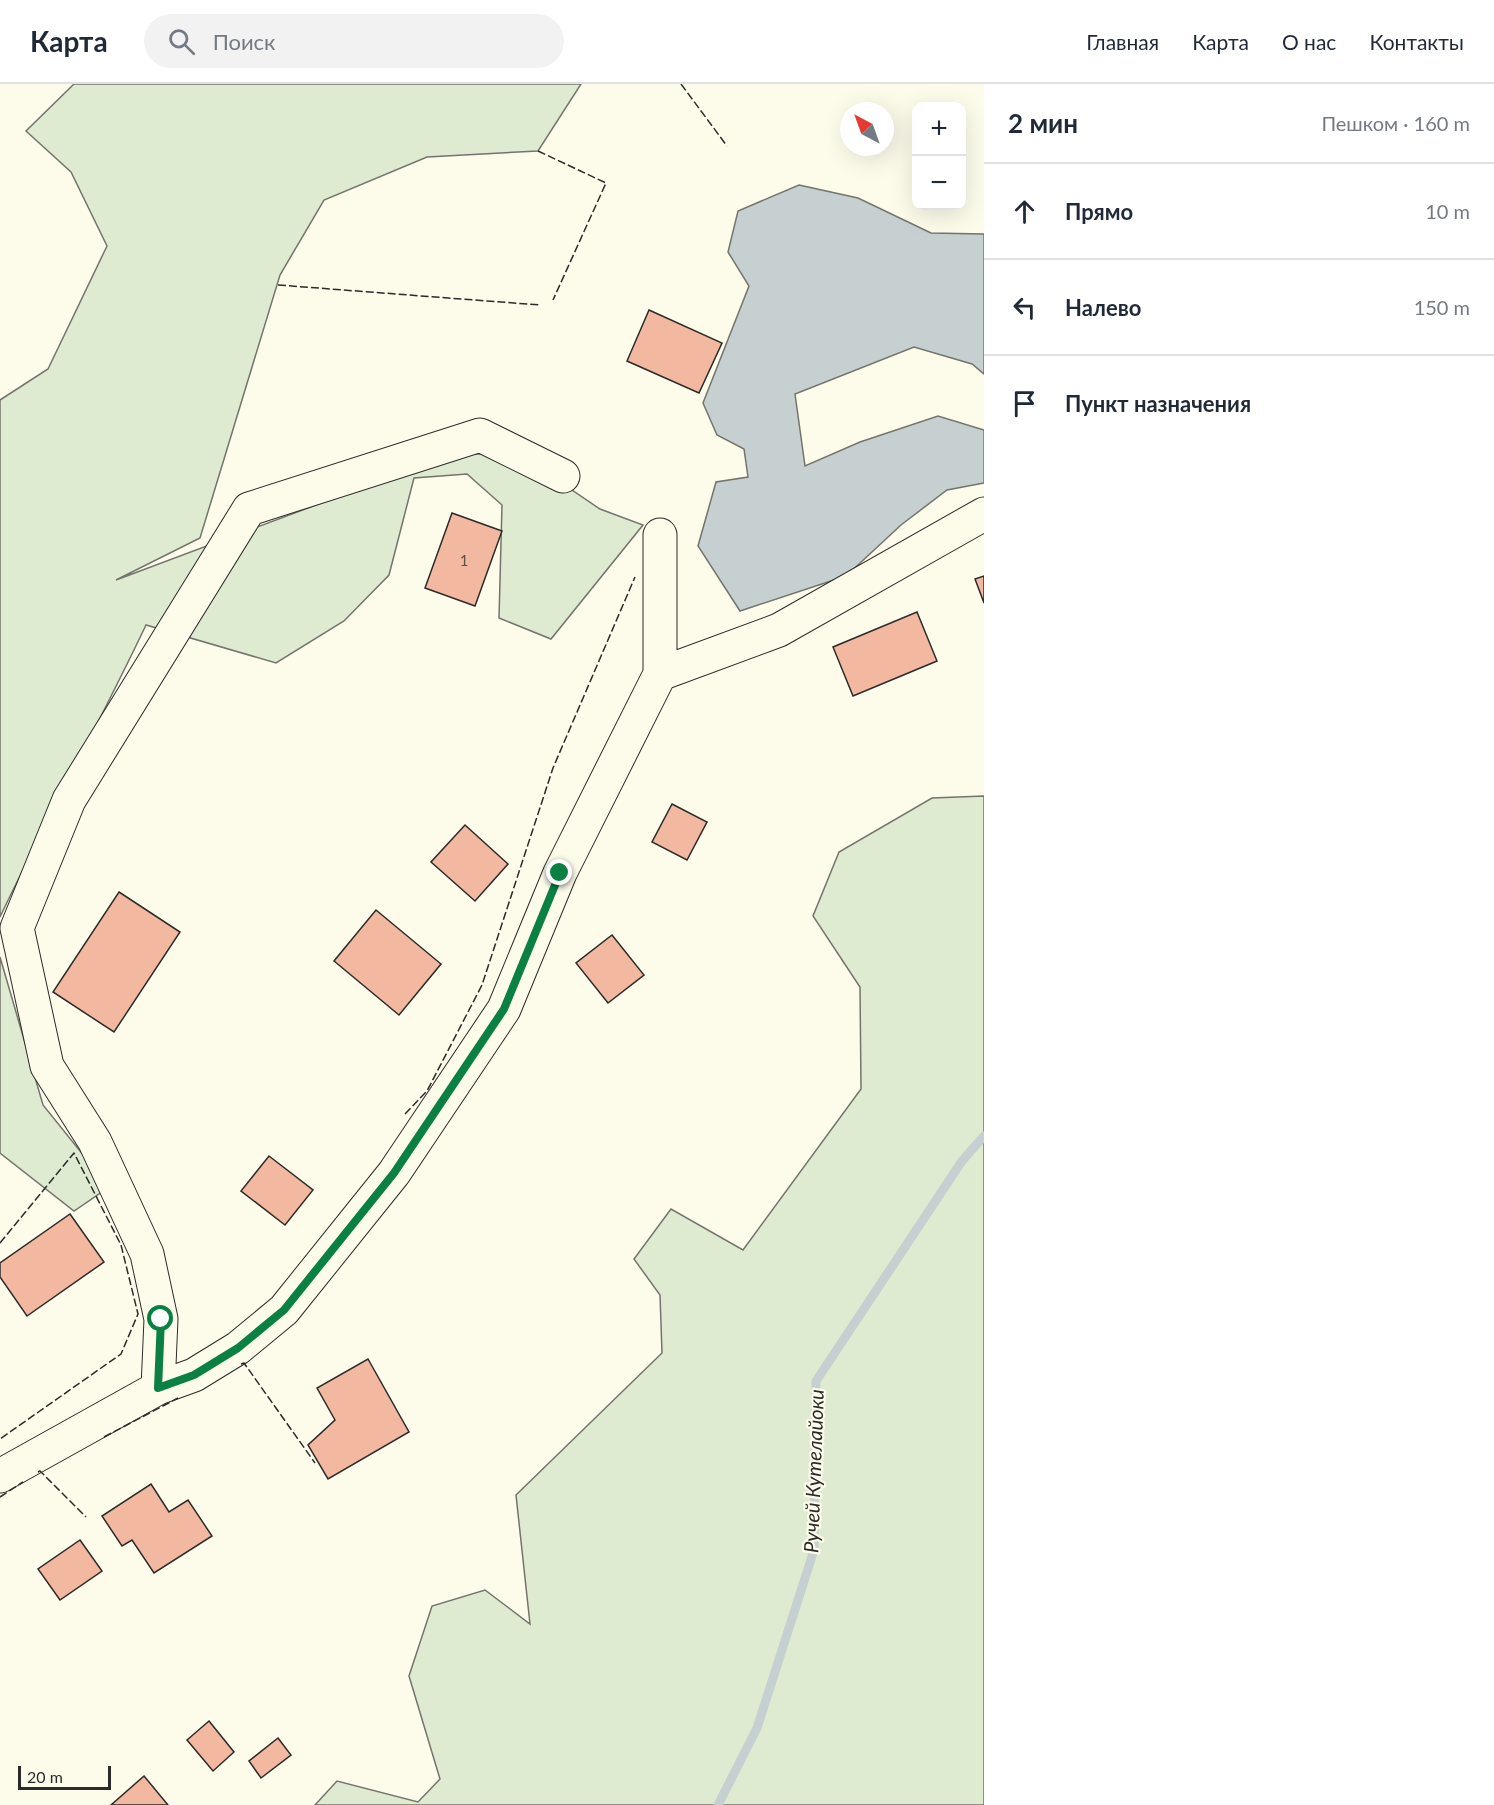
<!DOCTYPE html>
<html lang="ru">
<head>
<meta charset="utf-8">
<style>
	:root { --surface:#fff; --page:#f2f2f3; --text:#1f2937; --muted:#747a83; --line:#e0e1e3 }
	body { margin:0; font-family:Lato,sans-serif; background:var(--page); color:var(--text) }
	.controls { position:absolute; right:18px; top:18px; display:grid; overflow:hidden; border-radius:12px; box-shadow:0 6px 24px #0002 }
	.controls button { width:54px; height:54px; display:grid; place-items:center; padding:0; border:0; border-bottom:2px solid var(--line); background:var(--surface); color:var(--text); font:30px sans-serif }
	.compass { position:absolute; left:840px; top:18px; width:54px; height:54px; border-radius:50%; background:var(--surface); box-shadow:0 6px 24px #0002; rotate:319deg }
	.scale { position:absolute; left:18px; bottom:15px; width:93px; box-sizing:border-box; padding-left:6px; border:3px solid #2b2b2b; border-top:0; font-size:16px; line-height:21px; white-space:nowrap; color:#2b2b2b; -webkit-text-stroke:4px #fdfbea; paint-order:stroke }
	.stop { position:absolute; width:18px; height:18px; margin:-14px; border:4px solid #0b8043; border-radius:50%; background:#fff }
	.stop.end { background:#0b8043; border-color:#fff; box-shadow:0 2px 6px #0008 }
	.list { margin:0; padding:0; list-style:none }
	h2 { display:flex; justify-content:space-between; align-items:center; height:78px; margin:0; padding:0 24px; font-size:26px }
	h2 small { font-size:20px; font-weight:400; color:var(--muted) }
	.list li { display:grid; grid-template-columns:39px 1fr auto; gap:18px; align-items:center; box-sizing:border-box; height:96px; padding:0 24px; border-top:2px solid var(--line) }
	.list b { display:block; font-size:22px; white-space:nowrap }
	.list em { font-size:20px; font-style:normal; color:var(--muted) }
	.icon { flex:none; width:33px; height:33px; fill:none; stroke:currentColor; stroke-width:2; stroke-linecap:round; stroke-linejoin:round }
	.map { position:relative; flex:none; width:984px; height:1721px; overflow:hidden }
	header { display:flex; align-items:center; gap:36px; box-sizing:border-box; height:84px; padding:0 30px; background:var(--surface); border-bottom:2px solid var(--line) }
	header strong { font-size:28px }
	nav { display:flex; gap:33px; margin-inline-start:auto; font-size:21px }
	.search { width:420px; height:54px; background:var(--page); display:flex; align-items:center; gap:15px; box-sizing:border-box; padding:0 21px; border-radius:33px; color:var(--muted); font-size:22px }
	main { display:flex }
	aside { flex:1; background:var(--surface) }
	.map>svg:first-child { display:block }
	.green { fill:#deebd1; stroke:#74746e; stroke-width:1.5 }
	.water { fill:#c7d0d0; stroke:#74746e; stroke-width:1.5 }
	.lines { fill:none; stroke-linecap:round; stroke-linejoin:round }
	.stream { stroke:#c7d0d0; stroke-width:9 }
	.building { fill:#f2b8a0; stroke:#2b2b2b; stroke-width:1.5 }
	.minor-casing { stroke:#2b2b2b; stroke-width:35 }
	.minor { stroke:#fdfbea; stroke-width:33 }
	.fence { stroke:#2b2b2b; stroke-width:1.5; stroke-dasharray:8 3; stroke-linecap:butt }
	.route { stroke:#0b8043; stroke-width:8 }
	.labels { text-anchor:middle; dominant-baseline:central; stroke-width:4.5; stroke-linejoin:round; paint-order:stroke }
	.number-label { font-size:15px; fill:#5d4e48 }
	.water-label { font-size:20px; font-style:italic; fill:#2b2b2b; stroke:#fdfbea }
</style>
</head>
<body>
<header>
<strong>Карта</strong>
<div class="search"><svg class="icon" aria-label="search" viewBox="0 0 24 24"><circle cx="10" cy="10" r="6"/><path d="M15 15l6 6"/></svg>Поиск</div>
<nav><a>Главная</a><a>Карта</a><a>О нас</a><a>Контакты</a></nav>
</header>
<main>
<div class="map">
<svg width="984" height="1721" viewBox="0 0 984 1721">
	<rect width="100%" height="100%" fill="#fdfbea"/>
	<path class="green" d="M74,0h507l-43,67 -111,6 -103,43 -44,75 -80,263 -84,42 336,-126h67l81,55 43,16 -92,114 -52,-21 3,-113 -35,-31 -53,4 -25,97 -45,46 -68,42 -130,-38c-47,99 -99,193 -146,292v-517l48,-31 59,-123 -36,-74 -45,-41z
		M984,712v1009h-669l22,-24 81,21 22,-23 -31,-103 23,-70 53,-16 45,34 -14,-129 146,-142 -2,-58 -26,-36 37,-50 72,41 118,-161 -1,-102 -47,-71 26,-64 93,-54z
		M0,873l43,148 66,82 -35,24 -74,-58z"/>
	<path class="water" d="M799,101l59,13 73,35 53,1v140l-12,-10 -58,-17 -119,47 10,72 55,-24 78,-26 46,14v53l-37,7 -46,35 -55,51 -106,35 -42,-65 18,-64 32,-5 -4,-28 -27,-14 -14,-32 46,-117 -21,-34 10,-41z"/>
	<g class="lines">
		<path class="stream" d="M718,1721l39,-77 57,-178 2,-169 146,-220 22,-25"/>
	</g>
	<path class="building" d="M649,226l73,33 -23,50 -72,-32z
		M452,429l50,18 -27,75 -50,-18z
		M984,492v27l-9,-24z
		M917,528l20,49 -84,35 -20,-49z
		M672,720l35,18 -20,38 -35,-18z
		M465,741l43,39 -33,37 -44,-39z
		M119,808l61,40 -66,100 -61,-40z
		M376,826l65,54 -42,51 -65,-54z
		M612,851l32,40 -36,28 -32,-40z
		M269,1072l44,34 -28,35 -44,-34z
		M70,1130l34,48 -77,54 -27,-39v-14z
		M368,1275l41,73 -81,47 -20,-34 27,-25 -18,-32z
		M151,1400l18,28 19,-12 24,36 -58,37 -22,-33 -10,6 -20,-30z
		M80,1456l22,31 -42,29 -22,-31z
		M209,1637l25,31 -21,19 -26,-31z
		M278,1654l13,17 -30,23 -12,-17z
		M144,1692l24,29h-57z"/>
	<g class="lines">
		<defs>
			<path id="minor" d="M660,590v-139
				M158,1304l3,-69 -14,-65 -52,-112 -48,-76 -30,-138 52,-128 180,-291 231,-74 83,41
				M0,1392l158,-88 36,-13 44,-27 46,-38 110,-137 110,-164 56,-136 100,-199 119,-44 205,-116"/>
		</defs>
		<use href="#minor" class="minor-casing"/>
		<use href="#minor" class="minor"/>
		<path class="fence" d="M681,0l46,62
			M538,67l68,32 -53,117
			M278,201l262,20
			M405,1030l22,-23 55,-106 71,-217 82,-191
			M0,1159l74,-90 47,92 17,69 -17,40 -121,85
			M241,1280l3,-1 71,100
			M104,1353l74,-39
			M38,1388l2,-1 46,46
			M0,1413l23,-15"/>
	</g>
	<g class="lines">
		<path class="route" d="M161,1235l-3,69 36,-13 44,-27 46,-38 110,-137 110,-164 56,-136"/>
	</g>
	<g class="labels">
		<g class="number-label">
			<text x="464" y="476">1</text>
		</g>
		<g class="water-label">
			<text transform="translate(813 1387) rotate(-88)">Ручей Кутелайоки</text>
		</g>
	</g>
</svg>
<div class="controls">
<button>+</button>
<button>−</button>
</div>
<svg class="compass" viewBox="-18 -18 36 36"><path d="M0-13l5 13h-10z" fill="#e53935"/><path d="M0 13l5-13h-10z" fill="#747a83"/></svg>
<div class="scale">20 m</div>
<div class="stop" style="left:161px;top:1235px"></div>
<div class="stop end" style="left:560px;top:789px"></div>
</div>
<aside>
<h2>2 мин<small>Пешком · 160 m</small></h2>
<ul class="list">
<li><svg class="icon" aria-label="ahead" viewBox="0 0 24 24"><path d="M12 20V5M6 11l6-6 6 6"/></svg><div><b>Прямо</b></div><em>10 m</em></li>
<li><svg class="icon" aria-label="left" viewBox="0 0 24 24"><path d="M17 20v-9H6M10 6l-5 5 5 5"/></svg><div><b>Налево</b></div><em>150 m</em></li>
<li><svg class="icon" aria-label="arrive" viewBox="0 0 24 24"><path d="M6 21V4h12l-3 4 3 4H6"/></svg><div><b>Пункт назначения</b></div></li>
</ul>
</aside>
</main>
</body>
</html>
